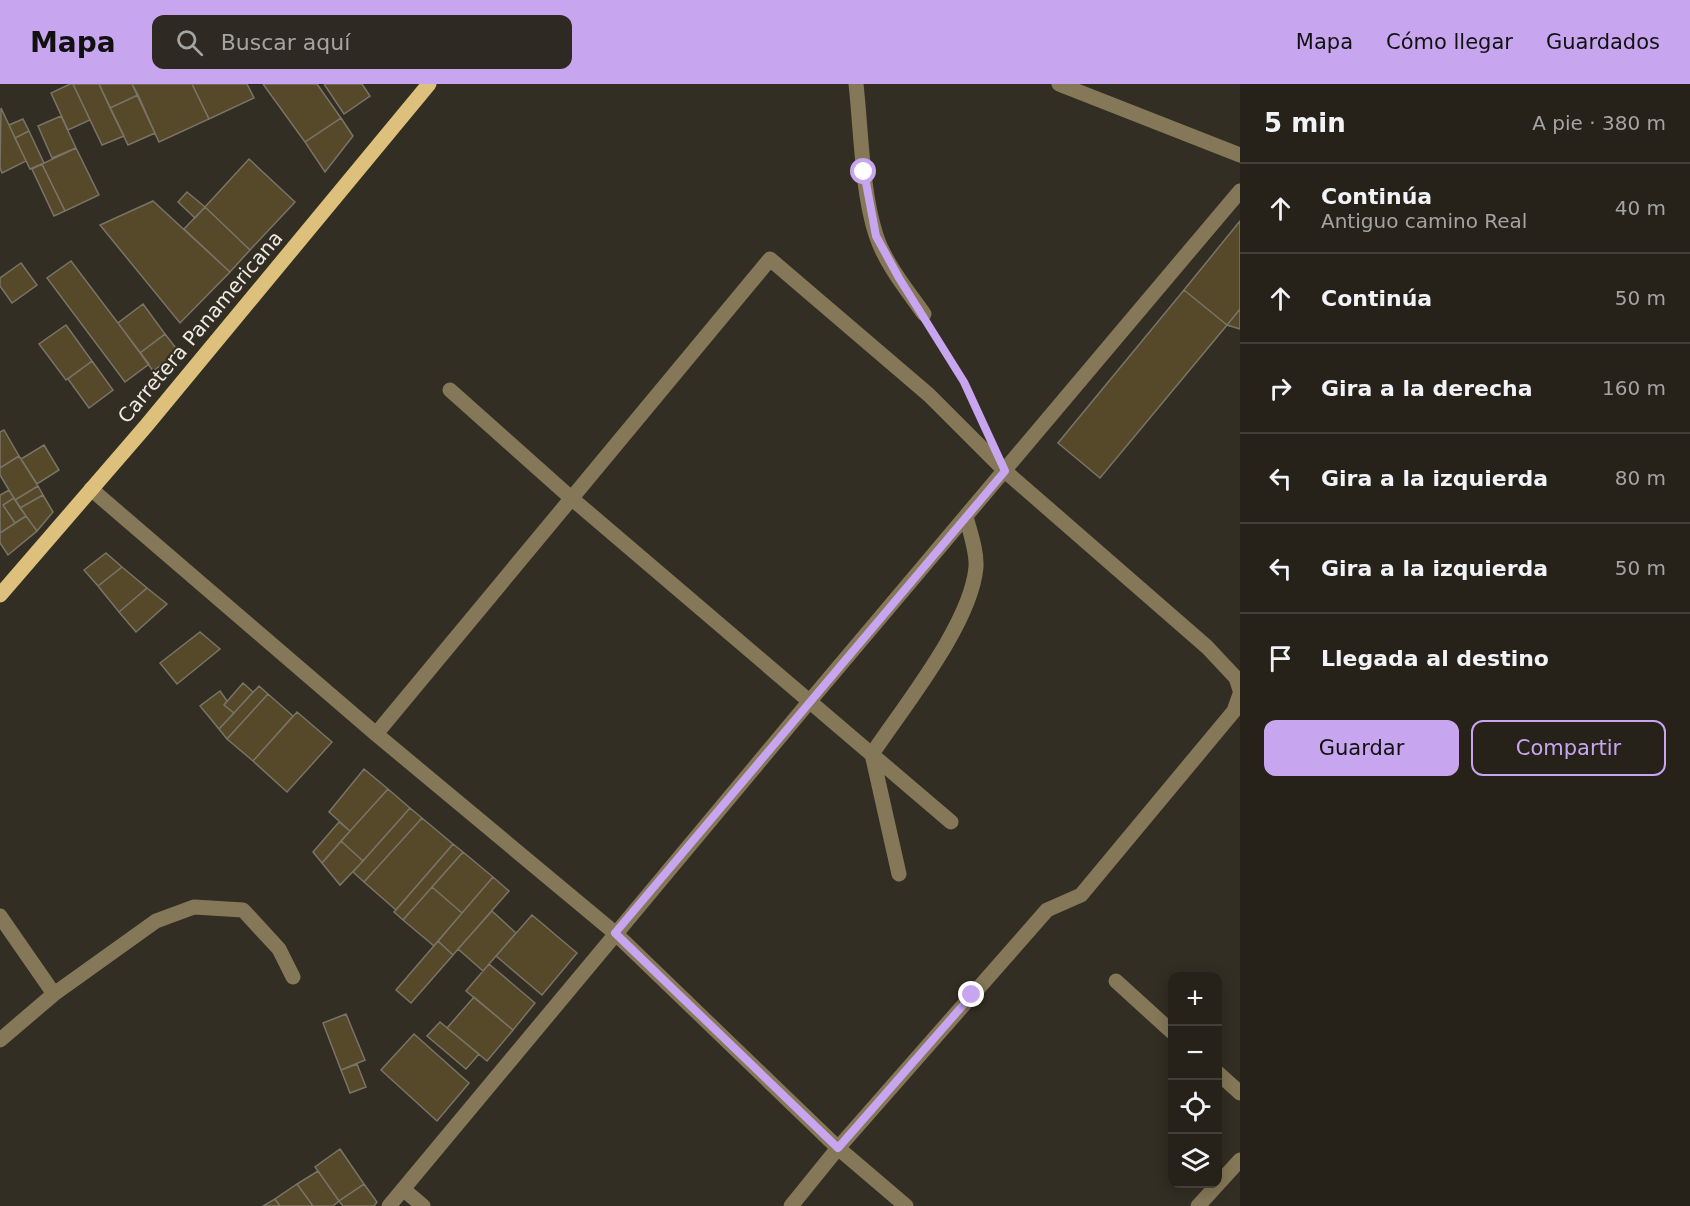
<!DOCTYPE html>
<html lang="es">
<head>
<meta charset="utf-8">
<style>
	:root { --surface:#26221a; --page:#2e2a23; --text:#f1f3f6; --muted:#a4a4a2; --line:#423f39; --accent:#c7a6ef }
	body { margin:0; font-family:"DejaVu Sans",sans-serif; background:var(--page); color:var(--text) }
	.controls { position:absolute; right:18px; bottom:18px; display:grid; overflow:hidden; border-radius:12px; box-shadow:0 3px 15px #0003 }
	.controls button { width:54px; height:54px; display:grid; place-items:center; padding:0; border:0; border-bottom:2px solid var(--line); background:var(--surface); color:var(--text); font:30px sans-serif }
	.stop { position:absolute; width:18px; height:18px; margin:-14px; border:4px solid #c7a6ef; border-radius:50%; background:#fff }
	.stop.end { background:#c7a6ef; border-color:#fff; box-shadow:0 2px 6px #0008 }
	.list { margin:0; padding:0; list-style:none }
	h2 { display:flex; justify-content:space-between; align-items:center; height:78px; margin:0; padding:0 24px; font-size:26px }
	h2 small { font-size:20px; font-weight:400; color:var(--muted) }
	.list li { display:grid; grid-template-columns:39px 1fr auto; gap:18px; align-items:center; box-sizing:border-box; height:90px; padding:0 24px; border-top:2px solid var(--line) }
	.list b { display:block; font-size:22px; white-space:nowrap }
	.list p { margin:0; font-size:20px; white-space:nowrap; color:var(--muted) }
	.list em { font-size:20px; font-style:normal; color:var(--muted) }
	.actions { display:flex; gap:12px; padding:18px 24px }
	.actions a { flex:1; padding:14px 0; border:2px solid var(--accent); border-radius:12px; text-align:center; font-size:21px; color:var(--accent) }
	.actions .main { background:var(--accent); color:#111 }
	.icon { flex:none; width:33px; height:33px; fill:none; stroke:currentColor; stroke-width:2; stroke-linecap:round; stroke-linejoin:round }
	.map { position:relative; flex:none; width:1240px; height:1122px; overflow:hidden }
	header { display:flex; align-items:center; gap:36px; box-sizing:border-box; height:84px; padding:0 30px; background:var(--accent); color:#111 }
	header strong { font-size:28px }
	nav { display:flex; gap:33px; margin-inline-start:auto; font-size:21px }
	.search { width:420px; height:54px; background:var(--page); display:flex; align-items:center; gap:15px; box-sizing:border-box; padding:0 21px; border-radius:12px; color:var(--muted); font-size:22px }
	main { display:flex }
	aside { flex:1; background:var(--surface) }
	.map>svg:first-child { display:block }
	.building { fill:#55492a; stroke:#7a7467; stroke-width:1.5 }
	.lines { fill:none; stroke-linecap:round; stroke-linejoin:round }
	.path { stroke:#7d786f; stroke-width:4; stroke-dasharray:1.5 4.5; stroke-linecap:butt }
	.minor { stroke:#857858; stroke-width:15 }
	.major { stroke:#ddc07c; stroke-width:15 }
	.route { stroke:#c7a6ef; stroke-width:8 }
	.labels { text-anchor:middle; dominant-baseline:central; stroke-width:4.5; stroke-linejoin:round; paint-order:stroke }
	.street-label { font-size:20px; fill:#efece5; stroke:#332e23 }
</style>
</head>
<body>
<header>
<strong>Mapa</strong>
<div class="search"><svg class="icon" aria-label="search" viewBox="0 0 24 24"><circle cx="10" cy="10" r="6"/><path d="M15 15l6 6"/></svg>Buscar aquí</div>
<nav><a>Mapa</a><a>Cómo llegar</a><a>Guardados</a></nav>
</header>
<main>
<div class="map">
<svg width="1240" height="1122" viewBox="0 0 1240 1122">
	<rect width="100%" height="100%" fill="#332e23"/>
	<path class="building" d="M70,0h3l17,36 -22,10 -17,-37z
		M73,0h26l25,52 -22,9z
		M99,0h33l6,11 -28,13z
		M132,0h60l17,35 -50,23z
		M192,0h55l7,14 -45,21z
		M263,0h54l24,34 -36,24z
		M324,0h38l8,12 -26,18z
		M138,11l17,38 -27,12 -18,-37z
		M1,24l25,53 -24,12 -2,-5z
		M61,32l15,32 -24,10 -14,-32z
		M341,34l12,18 -28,36 -20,-30z
		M23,35l6,12 -14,7 -6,-13z
		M29,47l15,32 -14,6 -15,-31z
		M76,64l23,47 -34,16 -23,-47z
		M249,75l46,43 -45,48 -45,-43z
		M42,80l23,47 -11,5 -22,-47z
		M187,108l18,15 -10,11 -17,-16z
		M153,117l77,71 -50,51 -80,-98z
		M205,123l45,43 -20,22 -46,-43z
		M1240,137v88l-13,16 -43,-35z
		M71,177l78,103 -24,18 -78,-104z
		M21,179l16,22 -25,18 -12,-17v-8z
		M1184,206l43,35 -127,153 -42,-35z
		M143,220l22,30 -25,19 -22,-30z
		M1240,225v20l-13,-4z
		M66,241l26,36 -26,19 -27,-36z
		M165,250l14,18 -26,19 -13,-18z
		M92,277l21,29 -24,18 -21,-29z
		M4,346l15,26 -19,12v-36z
		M44,361l15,25 -22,14 -16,-25z
		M19,372l19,30 -23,14 -15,-25v-7z
		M38,402l5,9 -23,13 -5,-8z
		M9,406l5,8 -11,7 12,18 -15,10v-38z
		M43,411l10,17 -16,19 -17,-23z
		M14,414l12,18 -11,7 -12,-18z
		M26,432l11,15 -29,24 -8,-12v-10z
		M106,469l16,14 -24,19 -14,-16z
		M122,483l25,21 -28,24 -21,-26z
		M147,504l20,16 -31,28 -17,-20z
		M200,548l20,17 -43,35 -17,-21z
		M243,599l10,9 -19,21 -10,-8z
		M259,602l9,8 -41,45 -8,-10z
		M220,607l7,10 -3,4 10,8 -15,16 -19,-23z
		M268,610l25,22 -40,45 -26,-22z
		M297,628l35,30 -45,50 -34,-31z
		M364,685l24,20 -38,42 -21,-19z
		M388,705l22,19 -47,53 -22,-20z
		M410,724l12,10 -58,64 -11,-10z
		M422,734l31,26 -57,66 -32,-28z
		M339,738l11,9 -28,32 -9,-11z
		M341,757l22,20 -23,24 -18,-22z
		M453,760l10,8 -60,68 -9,-8z
		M463,768l30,25 -31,36 -30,-26z
		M493,793l16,14 -56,64 -15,-14z
		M432,803l30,26 -28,33 -31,-26z
		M492,827l24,22 -33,38 -25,-22z
		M532,831l45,38 -35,42 -46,-39z
		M438,857l15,14 -42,48 -15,-13z
		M489,880l46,39 -22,27 -47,-39z
		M474,913l39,33 -26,31 -40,-33z
		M346,930l19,46 -24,10 -18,-47z
		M440,938l39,32 -13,15 -39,-33z
		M414,950l55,49 -32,38 -56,-51z
		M357,980l9,23 -16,6 -9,-23z
		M340,1065l24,35 -25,17 -24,-34z
		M318,1087l21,30 -6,5h-20l-16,-22z
		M297,1100l16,22h-33l-5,-7z
		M364,1100l13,18 -3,4h-31l-4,-5z
		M275,1115l5,7h-17z"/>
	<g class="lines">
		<path class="path" d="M933,246l31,52 16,34"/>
		<path class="minor" d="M856,0c5,45 6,109 20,151 9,28 31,55 48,79
			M1059,0l181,71
			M450,306l120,107 381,325
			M91,405l285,245 239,199 223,215 68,58
			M376,650l394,-475 159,136 76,76 202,176 29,31 4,12
			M899,790l-27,-120c32,-48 99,-130 104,-187 1,-16 -6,-35 -10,-50
			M0,832l54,78
			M1116,897l56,51
			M0,956l54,-46 102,-73 38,-14 49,3 36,39 14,28
			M1218,989l22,20
			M403,1105l20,17
			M389,1122l420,-504 431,-511
			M791,1122l47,-58 209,-238 34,-15 153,-184 6,-17
			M1198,1122l42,-46"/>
		<path class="major" d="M0,511l146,-169 283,-342"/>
	</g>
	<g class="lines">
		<path class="route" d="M864,88l12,64 23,42 65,104 41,89 -390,462 223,215 134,-153"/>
	</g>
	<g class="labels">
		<g class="street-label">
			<text transform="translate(200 243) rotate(-50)">Carretera Panamericana</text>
		</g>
	</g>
</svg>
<div class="controls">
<button>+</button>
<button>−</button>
<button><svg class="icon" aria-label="locate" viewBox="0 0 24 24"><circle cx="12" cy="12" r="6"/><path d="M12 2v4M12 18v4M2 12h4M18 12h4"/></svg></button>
<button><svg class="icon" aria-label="layers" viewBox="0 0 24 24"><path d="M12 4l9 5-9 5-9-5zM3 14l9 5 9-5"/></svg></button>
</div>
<div class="stop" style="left:864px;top:88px"></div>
<div class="stop end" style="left:972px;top:911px"></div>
</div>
<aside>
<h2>5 min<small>A pie · 380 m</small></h2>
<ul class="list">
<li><svg class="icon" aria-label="ahead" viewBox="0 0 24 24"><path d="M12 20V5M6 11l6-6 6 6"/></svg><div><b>Continúa</b><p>Antiguo camino Real</p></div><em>40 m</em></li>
<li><svg class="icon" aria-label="ahead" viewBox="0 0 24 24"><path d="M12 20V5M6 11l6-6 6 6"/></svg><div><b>Continúa</b></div><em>50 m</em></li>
<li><svg class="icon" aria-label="right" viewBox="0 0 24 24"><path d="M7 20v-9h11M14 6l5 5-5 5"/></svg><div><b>Gira a la derecha</b></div><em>160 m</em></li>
<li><svg class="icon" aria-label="left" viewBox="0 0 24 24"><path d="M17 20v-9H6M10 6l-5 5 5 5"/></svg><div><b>Gira a la izquierda</b></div><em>80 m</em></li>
<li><svg class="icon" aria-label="left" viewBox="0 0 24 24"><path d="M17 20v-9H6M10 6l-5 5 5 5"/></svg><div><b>Gira a la izquierda</b></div><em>50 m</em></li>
<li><svg class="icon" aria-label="arrive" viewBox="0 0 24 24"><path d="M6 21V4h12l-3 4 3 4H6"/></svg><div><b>Llegada al destino</b></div></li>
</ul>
<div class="actions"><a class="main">Guardar</a><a>Compartir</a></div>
</aside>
</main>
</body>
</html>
